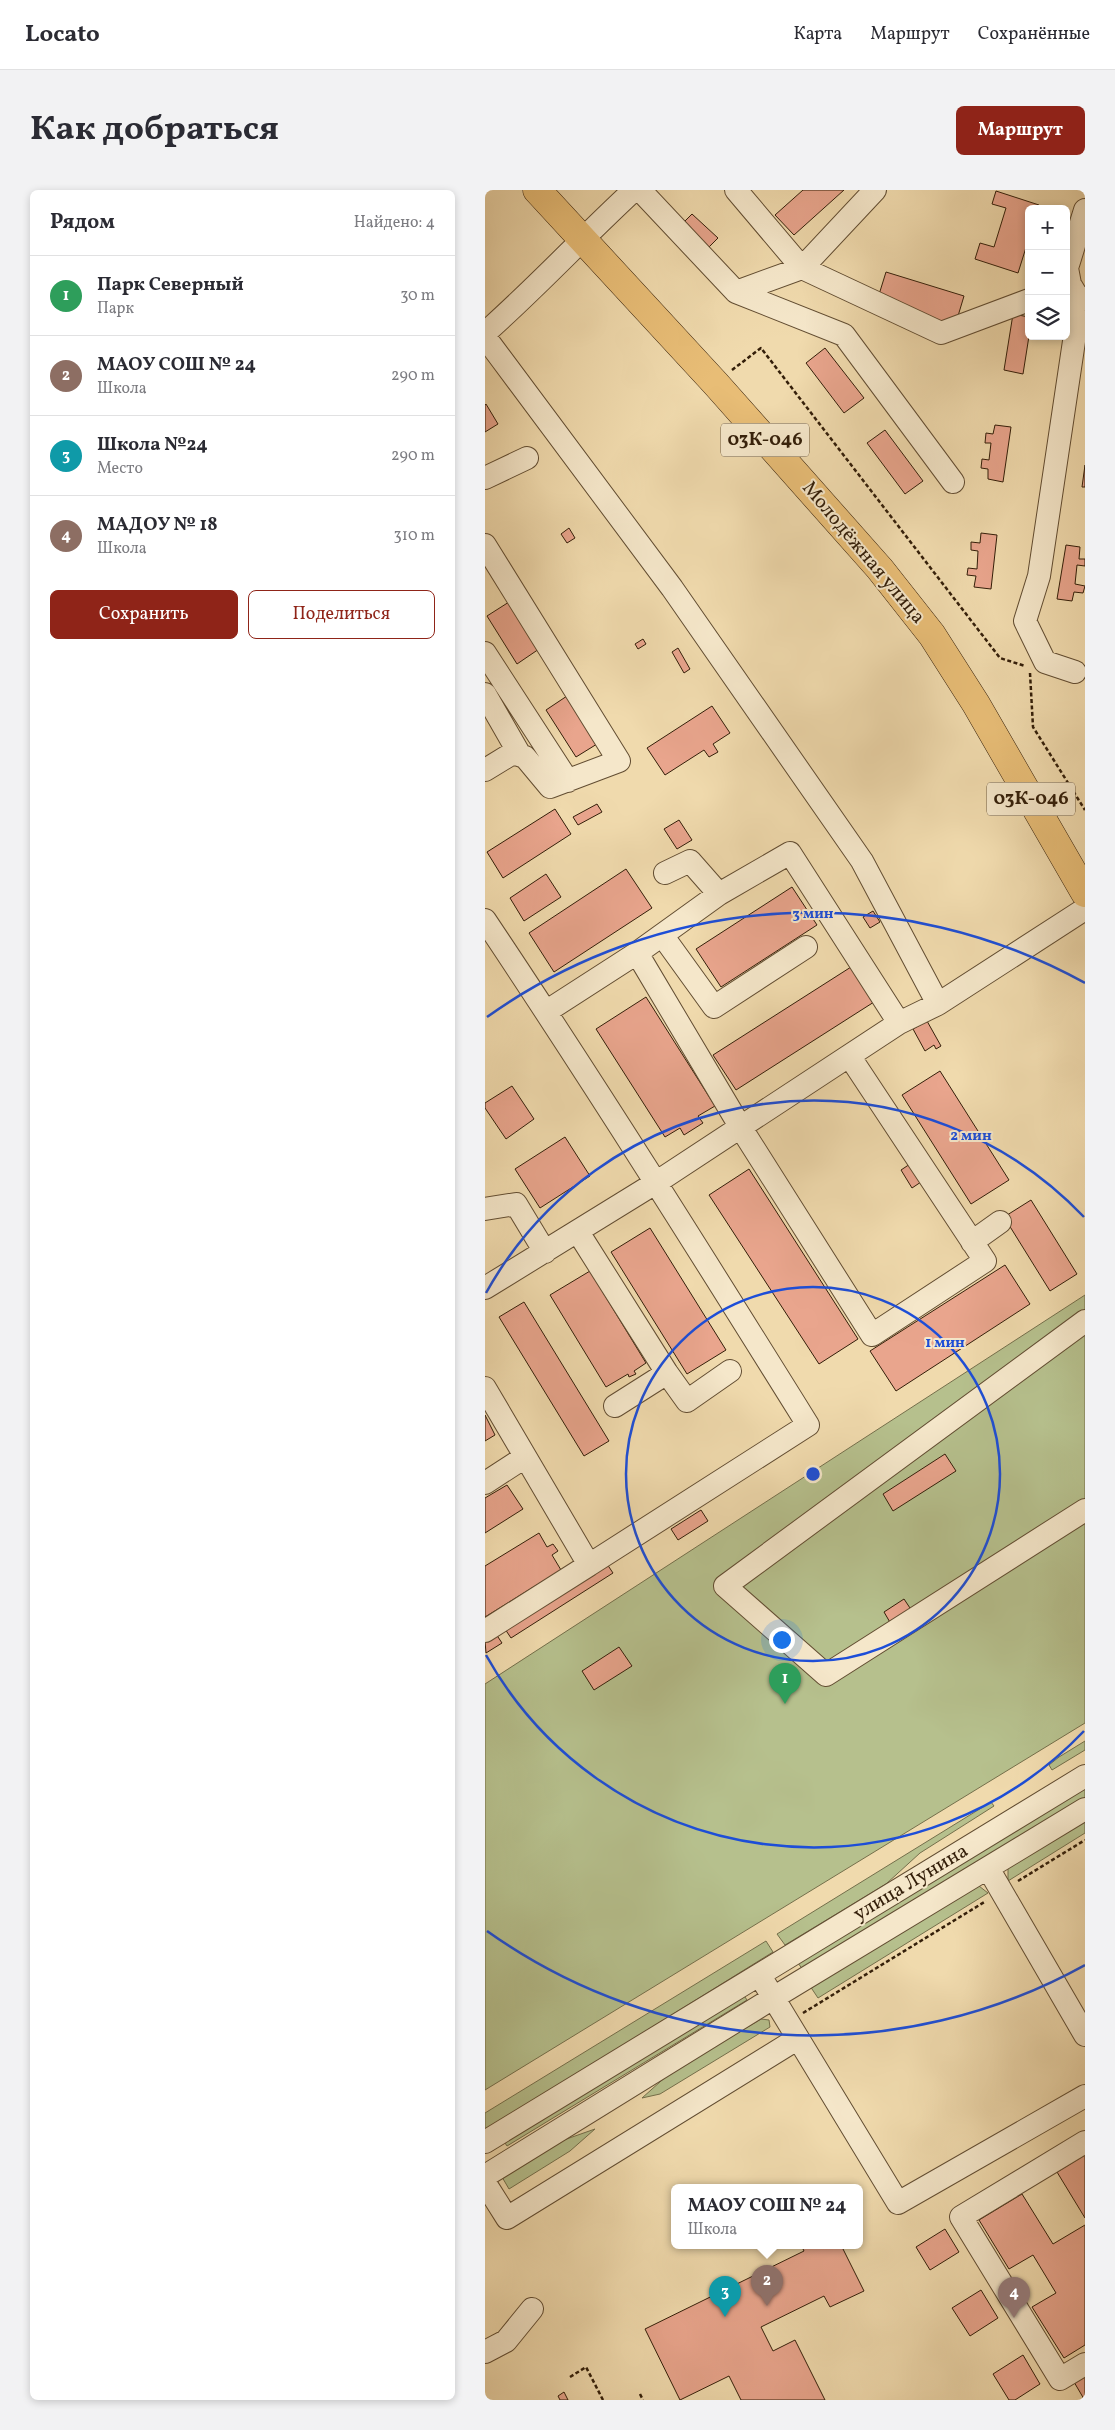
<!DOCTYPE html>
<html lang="ru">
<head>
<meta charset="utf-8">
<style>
	:root { --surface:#fff; --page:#f2f2f3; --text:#2b2b33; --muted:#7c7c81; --line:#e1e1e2; --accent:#8f2418 }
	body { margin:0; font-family:Vollkorn,serif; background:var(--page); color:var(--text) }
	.controls { position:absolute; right:15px; top:15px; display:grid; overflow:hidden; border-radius:8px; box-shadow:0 2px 8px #0003 }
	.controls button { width:45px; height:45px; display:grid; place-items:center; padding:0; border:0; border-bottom:1px solid var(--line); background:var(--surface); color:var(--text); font:25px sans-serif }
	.you { position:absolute; left:296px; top:1449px; width:18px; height:18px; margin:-12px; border:4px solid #fff; border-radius:50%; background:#1a73e8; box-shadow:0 0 0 8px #1a73e833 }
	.badge { display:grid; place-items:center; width:32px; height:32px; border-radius:50%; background:var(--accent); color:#fff; font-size:16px; font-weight:700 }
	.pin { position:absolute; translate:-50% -41px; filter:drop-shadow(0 1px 2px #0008) }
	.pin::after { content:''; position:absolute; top:26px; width:18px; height:15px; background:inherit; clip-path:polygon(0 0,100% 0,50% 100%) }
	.popup { position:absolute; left:186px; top:1994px; width:192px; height:65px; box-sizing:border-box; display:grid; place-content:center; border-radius:8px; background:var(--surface); filter:drop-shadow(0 1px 4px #0005); font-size:16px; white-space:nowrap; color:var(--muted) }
	.popup b { font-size:19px; color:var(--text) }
	.popup::after { content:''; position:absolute; left:50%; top:100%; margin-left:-10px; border:10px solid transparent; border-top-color:var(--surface) }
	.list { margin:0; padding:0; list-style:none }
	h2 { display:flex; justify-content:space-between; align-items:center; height:65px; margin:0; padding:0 20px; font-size:21px }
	h2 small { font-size:16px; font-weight:400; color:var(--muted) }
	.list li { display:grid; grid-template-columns:32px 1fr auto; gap:15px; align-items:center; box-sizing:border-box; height:80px; padding:0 20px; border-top:1px solid var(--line) }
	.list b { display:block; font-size:19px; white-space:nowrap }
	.list p { margin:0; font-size:16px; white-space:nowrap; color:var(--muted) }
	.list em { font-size:16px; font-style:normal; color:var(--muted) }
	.actions { display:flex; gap:10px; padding:15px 20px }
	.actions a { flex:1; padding:11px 0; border:1px solid var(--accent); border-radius:8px; text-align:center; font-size:18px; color:var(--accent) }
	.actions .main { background:var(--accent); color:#fff }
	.icon { flex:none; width:28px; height:28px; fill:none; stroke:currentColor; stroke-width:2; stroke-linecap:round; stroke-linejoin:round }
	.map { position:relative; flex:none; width:600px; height:2210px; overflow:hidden; border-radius:8px }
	header { display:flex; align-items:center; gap:30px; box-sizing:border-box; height:70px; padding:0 25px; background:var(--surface); border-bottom:1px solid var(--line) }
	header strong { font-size:24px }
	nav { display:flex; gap:28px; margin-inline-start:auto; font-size:18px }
	.intro { display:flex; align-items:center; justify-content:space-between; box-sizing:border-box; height:120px; padding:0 30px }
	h1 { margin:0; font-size:35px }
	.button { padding:12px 22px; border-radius:8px; background:var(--accent); color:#fff; font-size:18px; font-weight:700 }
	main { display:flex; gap:30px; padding:0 30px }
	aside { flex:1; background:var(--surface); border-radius:8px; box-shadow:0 2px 8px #0003 }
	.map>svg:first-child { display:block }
	.green { fill:#b6c08d; stroke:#746f4b }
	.building { fill:#e9a58d; stroke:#331e09 }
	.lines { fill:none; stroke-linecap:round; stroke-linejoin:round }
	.minor-casing { stroke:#624d32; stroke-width:24 }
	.major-casing { stroke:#331e09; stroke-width:29 }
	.path { stroke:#331e09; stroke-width:2.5; stroke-dasharray:4 2.5; stroke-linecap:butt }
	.minor { stroke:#f5e7ca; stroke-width:22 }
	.major { stroke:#e8bd76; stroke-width:28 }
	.ring { fill:none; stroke:#1d4ed8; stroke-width:2.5 }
	.labels { text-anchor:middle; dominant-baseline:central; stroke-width:4; stroke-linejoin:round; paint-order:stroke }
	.shield { fill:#f5e7ca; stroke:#6d5a43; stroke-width:1 }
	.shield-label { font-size:19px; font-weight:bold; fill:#331e09 }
	.street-label { font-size:20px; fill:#331e09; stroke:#f5e7ca }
	.centre { fill:#1d4ed8; stroke:#f5e7ca; stroke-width:2.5 }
	.ring-label { font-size:15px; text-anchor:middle; font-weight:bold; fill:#1d4ed8; stroke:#f5e7ca; stroke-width:4; stroke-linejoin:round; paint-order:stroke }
</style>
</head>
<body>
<header>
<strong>Locato</strong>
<nav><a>Карта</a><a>Маршрут</a><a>Сохранённые</a></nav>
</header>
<div class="intro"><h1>Как добраться</h1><a class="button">Маршрут</a></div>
<main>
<aside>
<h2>Рядом<small>Найдено: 4</small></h2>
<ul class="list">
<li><span class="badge" style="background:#2e9e5b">1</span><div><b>Парк Северный</b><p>Парк</p></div><em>30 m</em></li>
<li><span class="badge" style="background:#8d6e63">2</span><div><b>МАОУ СОШ № 24</b><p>Школа</p></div><em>290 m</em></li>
<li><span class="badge" style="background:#0f9aa8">3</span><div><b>Школа №24</b><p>Место</p></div><em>290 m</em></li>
<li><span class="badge" style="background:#8d6e63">4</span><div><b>МАДОУ № 18</b><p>Школа</p></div><em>310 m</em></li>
</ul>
<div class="actions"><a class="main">Сохранить</a><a>Поделиться</a></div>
</aside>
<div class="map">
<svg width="600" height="2210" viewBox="0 0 600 2210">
	<rect width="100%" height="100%" fill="#f0daad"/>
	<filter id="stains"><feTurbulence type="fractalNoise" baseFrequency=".004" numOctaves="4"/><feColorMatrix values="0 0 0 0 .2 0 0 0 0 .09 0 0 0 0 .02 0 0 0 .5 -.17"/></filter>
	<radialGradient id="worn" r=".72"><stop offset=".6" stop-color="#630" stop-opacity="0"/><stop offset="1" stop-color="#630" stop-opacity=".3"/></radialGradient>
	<path class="green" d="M600,1105v428l-600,367v-406z
		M600,1551v9l-33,20 -3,-5 10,-8z
		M600,1598v10l-282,172 -5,-7z
		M506,1612l3,4 -74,47 -34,31 -101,61 -8,-11z
		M600,1627v16l-77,48v-13z
		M494,1696l9,7 -170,105 -8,-12z
		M281,1751l7,11 -288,179v-18z
		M258,1804l4,6 -240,146 -4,-6z
		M276,1829l8,1 1,7 -110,67 -18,4 28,-25z
		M110,1939l-25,22 -61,38 -7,-12 56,-35z"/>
	<path class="building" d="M318,0h41l-50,45 -19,-20z
		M511,1l43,14 -1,4h-9v29l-11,35 -43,-14 5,-16 14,4 12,-39 -14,-4z
		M207,24l26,24 -13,13 -24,-26z
		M401,82l78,24 -9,30 -78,-25z
		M528,124l16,3v19l-6,38 -19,-4z
		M340,158l39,50 -20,15 -38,-50z
		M1,214l12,20 -13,8v-27z
		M510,235l16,2 -8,55 -15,-3v-10l-7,-1 1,-9 7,1 2,-17h-6l1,-10 7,1z
		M400,240l38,51 -18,13 -38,-51z
		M600,275v22h-3z
		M84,338l6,10 -8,5 -6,-9z
		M496,343l16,2 -6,54 -17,-2 2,-11 -9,-1 1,-7 9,1 1,-18 -7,-1v-8l9,1z
		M581,355l14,2 -1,12h6v7l-8,-1 -2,19 10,2 -2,7 -9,-1 -2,9 -15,-2z
		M24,412l30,47 -22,15 -30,-48z
		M158,449l3,5 -8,5 -3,-5z
		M193,458l12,21 -6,4 -12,-21z
		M82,506l30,48 -21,13 -30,-47z
		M227,516l18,27 -17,11 5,8 -9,5 -5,-7 -39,25 -18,-27z
		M112,614l5,8 -24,13 -5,-8z
		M70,619l16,25 -68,44 -16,-26z
		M194,630l13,20 -15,9 -13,-20z
		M141,679l26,39 -98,64 -25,-39z
		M61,684l15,23 -37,24 -14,-23z
		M307,697l25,38 -96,62 -25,-38z
		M388,721l7,11 -10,6 -7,-11z
		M366,777l23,35 -138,88 -23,-35z
		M161,807l69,109 -17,10 5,7 -19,12 -4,-7 -15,9 -69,-108z
		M442,831l14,25 -5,3 -2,-4 -9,6 -12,-22z
		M455,881l69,109 -38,24 -69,-109z
		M27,896l22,33 -28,20 -21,-31v-5z
		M80,947l25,39 -50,32 -25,-39z
		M425,974l11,18 -9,6 -11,-18z
		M264,979l109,170 -39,25 -110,-169z
		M546,1010l46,74 -27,17 -46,-74z
		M165,1038l76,122 -39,24 -76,-122z
		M520,1075l25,39 -134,87 -26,-40z
		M105,1081l56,92 -12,8 2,3 -7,3 -1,-3 -22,13 -56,-92z
		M39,1112l85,139 -25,15 -85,-139z
		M0,1225l10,20 -10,6z
		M460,1264l11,17 -63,40 -10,-17z
		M22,1295l16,24 -38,24v-35z
		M216,1320l7,11 -30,19 -7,-11z
		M54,1343l8,14 6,-3 5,7 -6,4 9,15 -76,47v-51z
		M122,1374l6,9 -102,65 -6,-9z
		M419,1409l8,12 -21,13 -7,-12z
		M11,1444l6,9 -16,10 -1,-12z
		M134,1457l13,19 -38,24 -12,-19z
		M600,1965v63l-28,-46z
		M537,2004l31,50 32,-19v120l-21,13 -32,-51 24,-14 -23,-38 -24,14 -30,-49z
		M460,2039l14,23 -29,18 -14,-23z
		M316,2055h40l23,46 -34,16 -6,-11 -63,31 12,24 22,-11 30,60h-84l-12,-24 -49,24 -35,-71 159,-78z
		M496,2100l17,28 -28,18 -18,-28z
		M538,2165l17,29 -25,16h-6l-16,-26z
		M600,2186v22l-1,1 -10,-17z
		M79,2202l4,8h-8l-2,-4z"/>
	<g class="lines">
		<defs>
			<path id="minor" d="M155,0l96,102 108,43 109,147
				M251,0l66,78 73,-78
				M251,102l66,-24 139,65 88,-33
				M595,111l-10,-17 -3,-16 18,-58
				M0,143c52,-46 98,-96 149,-143
				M0,147l187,251 190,273 76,143
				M0,288l42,-20
				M0,355l134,216 -69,26 -25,-30 -12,-4 -28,17
				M0,463l83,128
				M590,482l-30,-10 -20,-41 14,-45 41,-275 5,-3
				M0,504l35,61
				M180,683l25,-12 29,33
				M0,730c111,166 217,335 323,505l-219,140 -104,-177
				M177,745l52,72 92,-60
				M152,763l104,175 131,207 113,-74 -135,-204
				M62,821l90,-58 82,-59 71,-41 109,170
				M0,1019l31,-5 29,48
				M93,1042l89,141 20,28 43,-30
				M487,1052l28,-20
				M0,1098l172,-106 242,-159 39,-19 147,-95
				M600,1131l-360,265 101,89 259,-165
				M130,1216l52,-33
				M0,1293l40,-26
				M0,1441l104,-66
				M503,1678l97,167
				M280,1794l133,219 187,-107
				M0,1952l600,-366
				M600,1952l-124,75 99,162 25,-15
				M0,1986l288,-178 312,-189
				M0,1993l22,35 290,-179
				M0,2162l21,-11 26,-32"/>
			<path id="major" d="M52,0l179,194 164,185 52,66 44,69 109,189"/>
		</defs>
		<use href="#minor" class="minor-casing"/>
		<use href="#major" class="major-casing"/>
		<path class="path" d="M247,180l29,-22 239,310 25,8
			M545,483l3,54 52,83
			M533,1691l67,-41
			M318,1823l183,-112
			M85,2187l16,-10 17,33
			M155,2204l3,6"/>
		<use href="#minor" class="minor"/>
		<use href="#major" class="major"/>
	</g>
	<g class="ring">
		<circle cx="328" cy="1284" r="187"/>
		<path d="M599 1541A374 374 0 0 1 1 1465M1 1103A374 374 0 0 1 599 1027"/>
		<path d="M600 1775A561 561 0 0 1 2 1741M2 827A561 561 0 0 1 600 793"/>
	</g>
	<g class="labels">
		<g class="shield">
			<rect x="236" y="233.5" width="88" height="33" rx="4"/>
			<rect x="502" y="592.5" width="88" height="33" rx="4"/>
		</g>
		<g class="shield-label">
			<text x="280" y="250">03К-046</text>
			<text x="546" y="609">03К-046</text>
		</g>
		<g class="street-label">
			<text transform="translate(378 363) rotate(50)">Молодёжная улица</text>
			<text transform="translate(426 1693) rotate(-31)">улица Лунина</text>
		</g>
	</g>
	<circle cx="328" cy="1284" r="8" class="centre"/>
	<g class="ring-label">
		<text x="328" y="728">3 мин</text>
		<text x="486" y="950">2 мин</text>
		<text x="460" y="1157">1 мин</text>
	</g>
	<rect width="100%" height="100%" filter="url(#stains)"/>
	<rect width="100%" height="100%" fill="url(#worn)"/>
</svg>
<div class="controls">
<button>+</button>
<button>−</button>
<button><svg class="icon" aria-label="layers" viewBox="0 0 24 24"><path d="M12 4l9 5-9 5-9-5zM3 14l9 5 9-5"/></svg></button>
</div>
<div class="you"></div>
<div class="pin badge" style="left:300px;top:1514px;background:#2e9e5b">1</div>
<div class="pin badge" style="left:282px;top:2116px;background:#8d6e63">2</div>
<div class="popup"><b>МАОУ СОШ № 24</b>Школа</div>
<div class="pin badge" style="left:240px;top:2127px;background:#0f9aa8">3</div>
<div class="pin badge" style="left:529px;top:2128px;background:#8d6e63">4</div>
</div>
</main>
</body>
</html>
